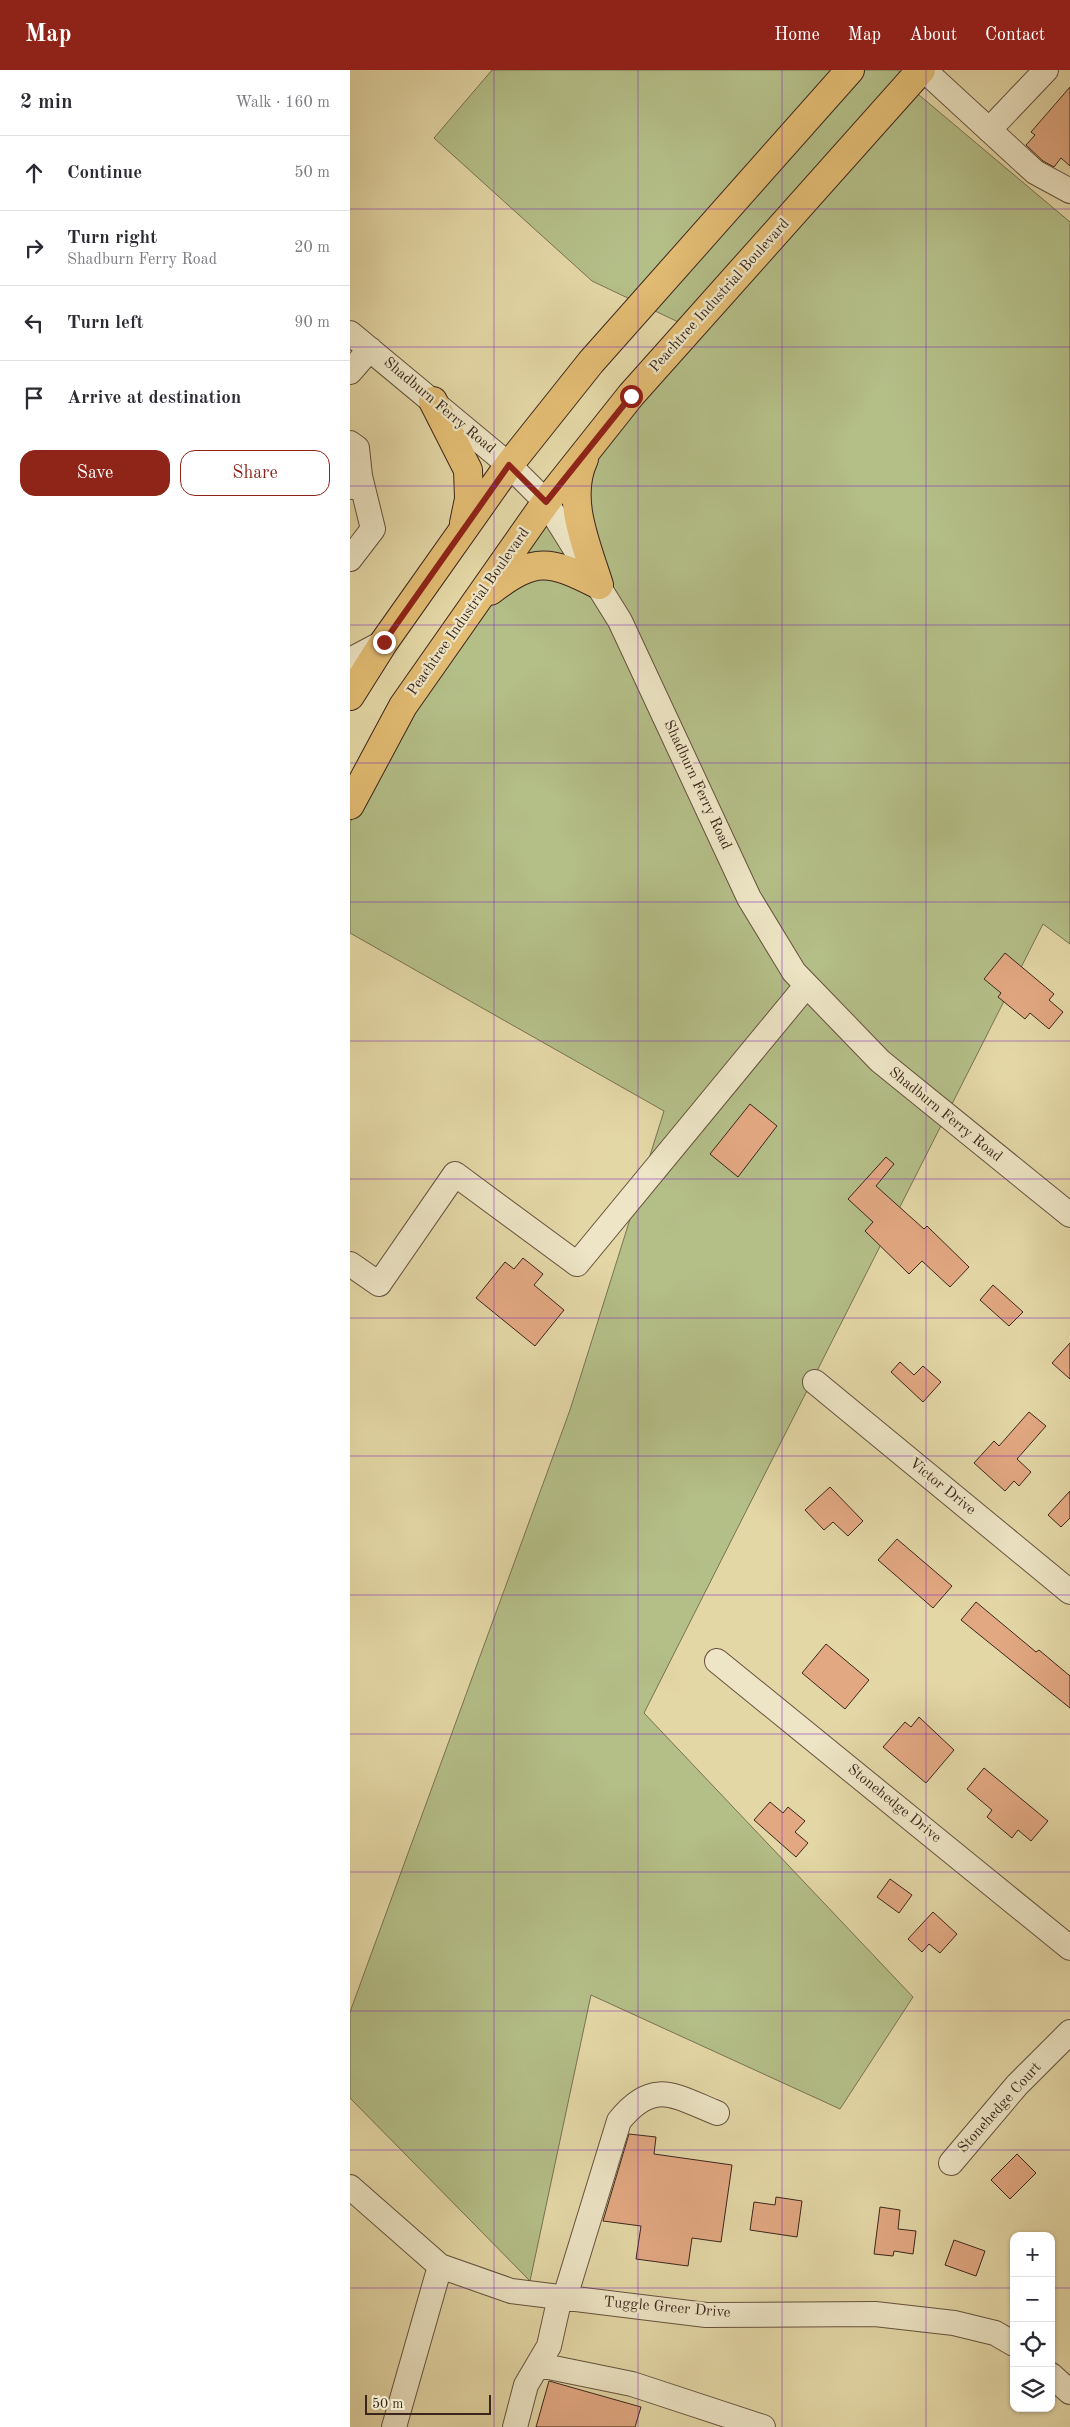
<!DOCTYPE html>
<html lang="en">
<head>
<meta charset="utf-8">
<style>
	:root { --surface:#fff; --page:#f7f7f7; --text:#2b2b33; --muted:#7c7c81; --line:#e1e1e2; --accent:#8f2418 }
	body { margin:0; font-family:"Old Standard TT",serif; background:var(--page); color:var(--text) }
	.controls { position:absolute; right:15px; bottom:15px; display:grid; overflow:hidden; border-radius:10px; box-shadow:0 1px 4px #0004 }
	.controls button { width:45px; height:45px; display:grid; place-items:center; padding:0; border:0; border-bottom:1px solid var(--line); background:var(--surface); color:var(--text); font:25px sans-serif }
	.scale { position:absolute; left:15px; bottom:12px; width:126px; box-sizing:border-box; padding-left:5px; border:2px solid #3c261c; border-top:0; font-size:14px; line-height:18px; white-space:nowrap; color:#3c261c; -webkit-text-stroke:4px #ede5c5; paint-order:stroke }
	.stop { position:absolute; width:15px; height:15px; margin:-11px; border:4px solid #8f2418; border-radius:50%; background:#fff }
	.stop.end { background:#8f2418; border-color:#fff; box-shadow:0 1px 5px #0008 }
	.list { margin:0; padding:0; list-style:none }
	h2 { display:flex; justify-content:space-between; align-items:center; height:65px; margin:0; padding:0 20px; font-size:21px }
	h2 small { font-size:16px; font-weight:400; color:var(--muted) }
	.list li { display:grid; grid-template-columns:32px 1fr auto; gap:15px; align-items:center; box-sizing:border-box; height:75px; padding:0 20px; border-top:1px solid var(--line) }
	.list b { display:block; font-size:19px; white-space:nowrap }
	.list p { margin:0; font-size:16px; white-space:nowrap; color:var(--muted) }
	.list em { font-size:16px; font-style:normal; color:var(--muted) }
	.actions { display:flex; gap:10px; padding:15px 20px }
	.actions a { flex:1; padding:11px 0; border:1px solid var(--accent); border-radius:15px; text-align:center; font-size:18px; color:var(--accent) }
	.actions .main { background:var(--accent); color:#fff }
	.icon { flex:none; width:28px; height:28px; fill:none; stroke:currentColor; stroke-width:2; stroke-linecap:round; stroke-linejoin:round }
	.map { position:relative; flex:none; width:720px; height:2357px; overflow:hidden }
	header { display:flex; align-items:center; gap:30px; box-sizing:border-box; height:70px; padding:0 25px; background:var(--accent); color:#fff }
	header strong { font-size:24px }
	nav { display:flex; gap:28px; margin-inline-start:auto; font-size:18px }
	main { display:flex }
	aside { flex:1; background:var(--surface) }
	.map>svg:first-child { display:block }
	.green { fill:#b4be87; stroke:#787252 }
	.building { fill:#e2a882; stroke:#3c261c }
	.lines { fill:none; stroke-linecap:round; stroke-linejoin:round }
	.minor-casing { stroke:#66523e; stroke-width:26 }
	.major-casing { stroke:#3c261c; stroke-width:30 }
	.minor { stroke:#ede5c5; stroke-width:24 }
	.major { stroke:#e2bc73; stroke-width:28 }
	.route { stroke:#8f2418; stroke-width:6 }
	.grid { fill:none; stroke:#7b2cbf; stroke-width:1; stroke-opacity:0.55 }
	.labels { text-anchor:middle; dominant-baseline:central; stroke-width:4.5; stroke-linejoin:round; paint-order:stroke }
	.street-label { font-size:15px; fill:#3c261c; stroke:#ede5c5 }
</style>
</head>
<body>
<header>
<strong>Map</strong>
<nav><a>Home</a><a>Map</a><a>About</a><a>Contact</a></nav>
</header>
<main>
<aside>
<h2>2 min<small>Walk · 160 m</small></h2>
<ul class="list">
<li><svg class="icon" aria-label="ahead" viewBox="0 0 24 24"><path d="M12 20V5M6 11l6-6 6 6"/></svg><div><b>Continue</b></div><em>50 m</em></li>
<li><svg class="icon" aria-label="right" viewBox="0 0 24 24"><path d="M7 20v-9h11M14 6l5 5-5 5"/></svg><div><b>Turn right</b><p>Shadburn Ferry Road</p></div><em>20 m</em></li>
<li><svg class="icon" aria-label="left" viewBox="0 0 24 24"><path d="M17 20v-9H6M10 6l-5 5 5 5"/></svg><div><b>Turn left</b></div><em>90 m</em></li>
<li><svg class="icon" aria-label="arrive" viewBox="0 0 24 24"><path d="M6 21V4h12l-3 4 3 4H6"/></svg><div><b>Arrive at destination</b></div></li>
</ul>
<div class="actions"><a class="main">Save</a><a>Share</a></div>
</aside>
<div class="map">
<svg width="720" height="2357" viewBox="0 0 720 2357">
	<rect width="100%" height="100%" fill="#e4d7a6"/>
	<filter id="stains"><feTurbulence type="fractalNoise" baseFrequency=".004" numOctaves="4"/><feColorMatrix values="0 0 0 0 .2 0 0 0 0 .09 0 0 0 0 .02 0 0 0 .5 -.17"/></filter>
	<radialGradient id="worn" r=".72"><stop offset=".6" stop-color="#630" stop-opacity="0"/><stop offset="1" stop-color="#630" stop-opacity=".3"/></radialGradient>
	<path class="green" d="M142,0h407l1,9 170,143v722l-27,-20 -399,789 269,284 -73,112 -249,-114 -61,286 -180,-183v-86l220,-602 94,-299 -314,-178v-110l68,-146 275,-348 -101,-48 -158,-143z"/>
	<path class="building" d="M720,17v79l-9,-8 -7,9 -11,-6 -17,-16 9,-10 -4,-3z
		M655,883l49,41 -5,6 14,12 -14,17 -19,-16 -5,6 -27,-22 3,-4 -17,-14z
		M400,1034l27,22 -39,51 -28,-23z
		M536,1087l8,7 -18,22 48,43 3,-3 42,41 -19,20 -28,-26 -13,13 -44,-43 8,-9 -25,-23z
		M173,1188l20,16 -9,11 30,25 -29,36 -59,-48 29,-36 9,7z
		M643,1215l30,27 -14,14 -29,-26z
		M720,1273v36l-18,-16z
		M550,1292l14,13 9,-9 18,16 -18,20 -32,-30z
		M679,1342l17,14 -29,33 14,13 -12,14 -5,-5 -9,10 -31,-28 20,-22 5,5z
		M480,1417l33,34 -15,15 -15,-14 -9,8 -19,-20z
		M720,1421v27l-9,9 -13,-12z
		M547,1469l55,47 -19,22 -55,-48z
		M626,1532l60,50 3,-2 31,26v32l-109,-88z
		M476,1574l43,36 -24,29 -43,-36z
		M569,1647l35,33 -28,33 -43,-36 22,-25 6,5z
		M634,1698l64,53 -17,20 -13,-11 -6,8 -25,-21 5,-7 -25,-21z
		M420,1732l13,11 5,-6 17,14 -10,11 13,11 -12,14 -42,-37z
		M540,1809l22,16 -13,18 -22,-16z
		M583,1842l24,22 -17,19 -11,-9 -7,8 -14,-13z
		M279,2064l27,3 -2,17 78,11 -11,77 -29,-4 -4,28 -52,-7 5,-33 -38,-5z
		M667,2084l19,19 -26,26 -19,-19z
		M426,2127l26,4 -5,36 -47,-7 4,-28 21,3z
		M530,2137l20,3 -2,19 18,2 -3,23 -19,-3 -1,5 -19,-2z
		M604,2170l31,11 -9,25 -31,-11z
		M199,2311l92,26 -6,20h-99z"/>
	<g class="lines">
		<defs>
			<path id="minor" d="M574,0l111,102 35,19
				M639,60l57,-60
				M0,263l159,132 37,37 74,119 129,277 45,74 86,89 190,154
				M0,302l20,-23
				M0,373l7,5 3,28 -9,11
				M0,489l23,-30 -13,-53
				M0,590l34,-18
				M0,1194l29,20 76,-110 122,90 229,-278
				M465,1312l255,210
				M367,1591l353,287
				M601,2093l66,-78 53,-53
				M0,2117l90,79 71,25 195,24 169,-1 79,9 41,10 19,11
				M215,2227l54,-176c34,-43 56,-25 98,-8
				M189,2295l93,19 131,43
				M701,2305l19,17
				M44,2357l46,-161
				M165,2357l11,-42 23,-39 11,-49"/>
			<path id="major" d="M83,331l35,69 1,29 -5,24
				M234,389c-19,40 3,87 15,126
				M140,521c46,-35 59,-31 109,-6
				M0,626l34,-54 125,-177 82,-103 259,-292
				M0,735l53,-99 143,-204 85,-107 290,-325"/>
		</defs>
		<use href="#minor" class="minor-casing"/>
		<use href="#major" class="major-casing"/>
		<use href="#minor" class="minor"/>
		<use href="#major" class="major"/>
	</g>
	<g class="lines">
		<path class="route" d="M34,572l125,-177 37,37 85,-106"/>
	</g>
	<path class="grid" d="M144,0v2357M288,0v2357M432,0v2357M576,0v2357M0,139h720M0,277h720M0,416h720M0,555h720M0,693h720M0,832h720M0,971h720M0,1109h720M0,1248h720M0,1386h720M0,1525h720M0,1664h720M0,1802h720M0,1941h720M0,2080h720M0,2218h664M701,2218h19"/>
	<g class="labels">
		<g class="street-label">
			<text transform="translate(370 226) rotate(-48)">Peachtree Industrial Boulevard</text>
			<text transform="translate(89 336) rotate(40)">Shadburn Ferry Road</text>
			<text transform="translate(119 542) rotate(-55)">Peachtree Industrial Boulevard</text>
			<text transform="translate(347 715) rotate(65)">Shadburn Ferry Road</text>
			<text transform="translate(595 1045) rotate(39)">Shadburn Ferry Road</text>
			<text transform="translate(592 1417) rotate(39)">Victor Drive</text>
			<text transform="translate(544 1734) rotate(39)">Stonehedge Drive</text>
			<text transform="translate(650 2038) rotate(-48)">Stonehedge Court</text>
			<text transform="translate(317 2238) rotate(5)">Tuggle Greer Drive</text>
		</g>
	</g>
	<rect width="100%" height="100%" filter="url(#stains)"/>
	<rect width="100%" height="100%" fill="url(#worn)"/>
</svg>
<div class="controls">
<button>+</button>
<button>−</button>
<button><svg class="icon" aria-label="locate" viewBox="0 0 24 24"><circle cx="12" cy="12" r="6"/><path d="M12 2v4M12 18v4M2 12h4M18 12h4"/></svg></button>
<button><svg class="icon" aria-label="layers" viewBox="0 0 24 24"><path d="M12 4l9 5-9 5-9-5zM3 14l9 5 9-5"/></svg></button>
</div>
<div class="scale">50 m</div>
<div class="stop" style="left:281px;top:326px"></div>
<div class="stop end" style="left:34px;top:572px"></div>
</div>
</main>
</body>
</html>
